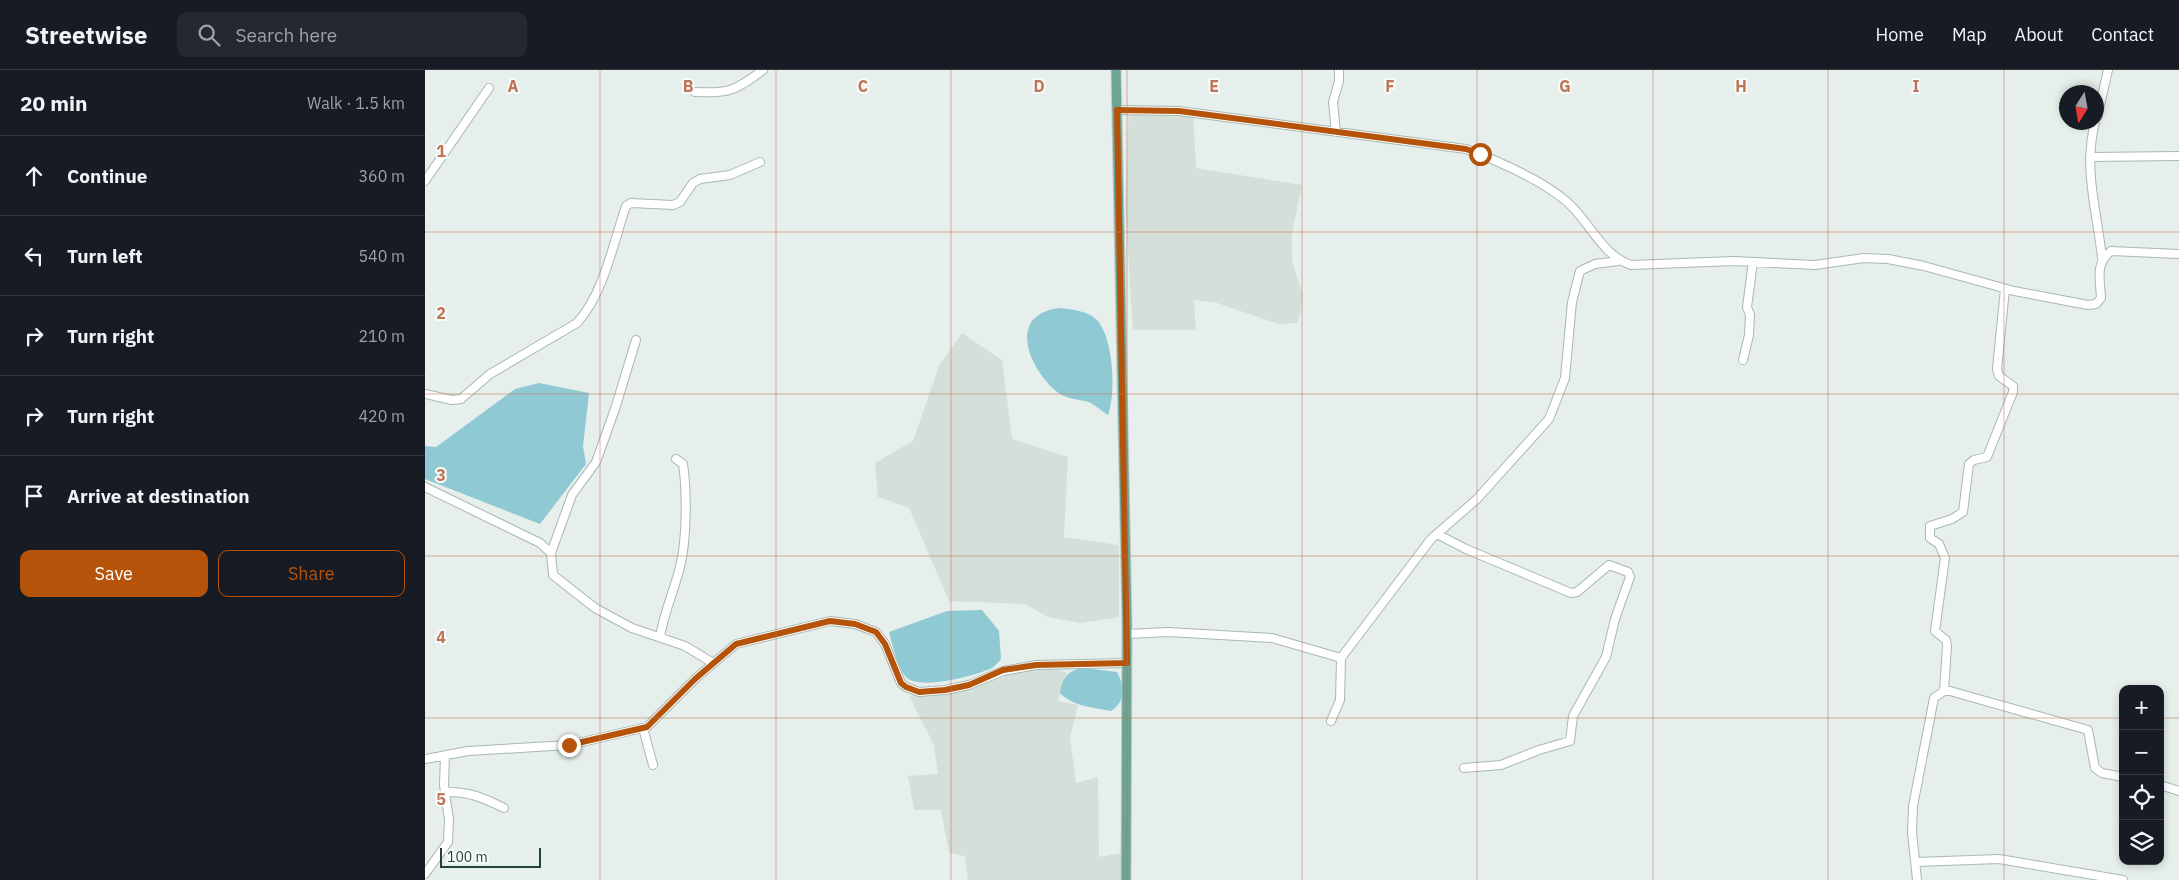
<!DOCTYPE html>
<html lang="en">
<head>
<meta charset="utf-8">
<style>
	:root { --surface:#171b24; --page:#242831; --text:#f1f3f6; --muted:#9ea1a6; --line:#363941; --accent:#b45309 }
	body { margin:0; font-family:"IBM Plex Sans",sans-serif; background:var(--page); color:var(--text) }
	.controls { position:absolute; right:15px; bottom:15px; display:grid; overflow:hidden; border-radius:10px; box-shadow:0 2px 8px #0003 }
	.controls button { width:45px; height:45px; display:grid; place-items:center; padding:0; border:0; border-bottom:1px solid var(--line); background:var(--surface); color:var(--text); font:25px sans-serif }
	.compass { position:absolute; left:1634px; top:15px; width:45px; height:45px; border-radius:50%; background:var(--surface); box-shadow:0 2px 8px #0003; rotate:191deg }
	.scale { position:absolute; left:15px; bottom:12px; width:101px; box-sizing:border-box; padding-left:5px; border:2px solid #24423a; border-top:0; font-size:14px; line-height:18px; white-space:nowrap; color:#24423a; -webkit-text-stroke:4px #f7fbf9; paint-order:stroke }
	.stop { position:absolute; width:15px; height:15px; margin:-11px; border:4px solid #b45309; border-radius:50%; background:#fff }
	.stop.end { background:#b45309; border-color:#fff; box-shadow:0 1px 5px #0008 }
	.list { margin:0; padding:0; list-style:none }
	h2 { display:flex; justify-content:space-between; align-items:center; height:65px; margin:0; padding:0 20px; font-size:21px }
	h2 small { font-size:16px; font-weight:400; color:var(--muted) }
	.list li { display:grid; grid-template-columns:32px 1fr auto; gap:15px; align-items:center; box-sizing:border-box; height:80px; padding:0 20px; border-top:1px solid var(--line) }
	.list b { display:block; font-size:19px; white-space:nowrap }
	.list em { font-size:16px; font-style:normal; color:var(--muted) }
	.actions { display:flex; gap:10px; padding:15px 20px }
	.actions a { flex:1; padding:11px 0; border:1px solid var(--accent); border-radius:10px; text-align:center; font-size:18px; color:var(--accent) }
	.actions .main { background:var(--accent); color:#fff }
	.icon { flex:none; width:28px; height:28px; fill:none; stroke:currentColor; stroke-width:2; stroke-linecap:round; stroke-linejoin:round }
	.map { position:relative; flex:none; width:1754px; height:810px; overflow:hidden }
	header { display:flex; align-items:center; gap:30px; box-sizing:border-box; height:70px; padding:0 25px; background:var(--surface); border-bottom:1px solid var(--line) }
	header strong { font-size:24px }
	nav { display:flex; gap:28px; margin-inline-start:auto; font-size:18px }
	.search { width:350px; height:45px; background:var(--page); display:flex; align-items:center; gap:12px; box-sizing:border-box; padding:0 18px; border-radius:10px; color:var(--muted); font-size:19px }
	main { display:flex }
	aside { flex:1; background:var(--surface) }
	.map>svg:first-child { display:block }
	.built { fill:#d4dfda }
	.water { fill:#8ec9d4 }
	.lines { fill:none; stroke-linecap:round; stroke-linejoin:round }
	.minor-casing { stroke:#a8b8b2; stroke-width:10 }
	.major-casing { stroke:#c2cac8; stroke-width:11 }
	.minor { stroke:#fff; stroke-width:8 }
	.major { stroke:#6aa596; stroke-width:9 }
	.route { stroke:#b45309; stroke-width:6 }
	.grid { fill:none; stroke:#c07456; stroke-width:1; stroke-opacity:0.55 }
	.grid-label { font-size:16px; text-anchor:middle; font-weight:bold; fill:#c07456; stroke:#f7fbf9; stroke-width:4; stroke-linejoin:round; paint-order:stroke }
</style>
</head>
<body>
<header>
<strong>Streetwise</strong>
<div class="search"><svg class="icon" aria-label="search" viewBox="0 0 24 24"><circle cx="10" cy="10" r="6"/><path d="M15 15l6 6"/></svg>Search here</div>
<nav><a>Home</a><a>Map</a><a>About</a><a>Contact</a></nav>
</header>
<main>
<aside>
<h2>20 min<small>Walk · 1.5 km</small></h2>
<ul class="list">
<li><svg class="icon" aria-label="ahead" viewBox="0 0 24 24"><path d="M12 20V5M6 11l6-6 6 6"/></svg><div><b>Continue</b></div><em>360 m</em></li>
<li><svg class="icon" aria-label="left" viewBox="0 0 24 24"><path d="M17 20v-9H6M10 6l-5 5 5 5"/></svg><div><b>Turn left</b></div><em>540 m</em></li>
<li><svg class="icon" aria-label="right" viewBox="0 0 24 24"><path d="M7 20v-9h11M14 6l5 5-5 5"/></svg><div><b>Turn right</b></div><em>210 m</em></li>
<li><svg class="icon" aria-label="right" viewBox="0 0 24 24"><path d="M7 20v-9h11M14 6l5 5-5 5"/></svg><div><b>Turn right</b></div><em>420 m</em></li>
<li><svg class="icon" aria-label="arrive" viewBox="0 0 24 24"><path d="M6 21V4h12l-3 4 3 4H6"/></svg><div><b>Arrive at destination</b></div></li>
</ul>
<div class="actions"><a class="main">Save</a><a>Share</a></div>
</aside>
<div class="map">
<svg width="1754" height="810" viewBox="0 0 1754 810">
	<rect width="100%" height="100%" fill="#e6efeb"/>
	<path class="built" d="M704,35l64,3 3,60 106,17 -10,48v27l11,36 -5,27 -19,1 -62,-21 -23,-3 2,30h-63l-8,-126z
		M537,263l40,27 10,79 56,18 -4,80 55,8v72l-38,6 -33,-6 -23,-13 -76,-3 -40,-93 -31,-11 -3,-34 38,-22 26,-75z
		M623,594l19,9 -9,28 20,4 -8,32 6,46 22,-6 1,80 27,-5v28h-158l-3,-24 -16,-3 -8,-43h-27l-6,-34 30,-2 -4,-29 -25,-49 60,-11z"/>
	<path class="water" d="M634,238c12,1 28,3 37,11 18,18 20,74 12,96 -6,-4 -13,-10 -19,-13 -11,-3 -24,-3 -33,-11 -28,-24 -49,-76 3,-83z
		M114,313l50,10 -6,53 3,18 -46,60 -115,-45v-33l11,1 79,-58z
		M557,540l17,21 2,28c-3,4 -7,8 -11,10 -18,7 -67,21 -83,9 -9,-8 -15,-35 -18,-46l58,-21z
		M659,598l33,4c8,15 9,29 -6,39 -19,-4 -37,-4 -51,-18 3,-16 8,-23 24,-25z"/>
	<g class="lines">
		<defs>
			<path id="minor" d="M270,22c35,2 41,-2 68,-22
				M692,40l62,1 287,38c32,12 74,30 100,52 23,19 35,54 65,64l103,-4 81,4 49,-7 24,1 36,7 90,25 74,14 8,-1 5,-6c-1,-19 -6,-35 10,-47l68,3
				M1672,48l11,-48
				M1670,52c-12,48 2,88 7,136
				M911,62l-3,-30 6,-21v-11
				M1665,87l89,-1
				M0,111l64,-93
				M1318,290l6,-25 1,-20 -3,-8 6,-45
				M0,324l27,6 9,-1 29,-25 87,-51c27,-30 36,-79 49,-117l5,-3 42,2 7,-3 13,-19 7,-4 30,-4 30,-13
				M0,417l115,56 11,10 2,22 42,33 37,20 53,18 28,17
				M1012,464l29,15 105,44 6,-1 32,-27 19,7 2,5 -15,42 -9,38 -33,59 -3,25 -31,9 -38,15 -37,3
				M126,483l21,-58 24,-33 19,-53 21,-69
				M702,564l41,-2 104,6 69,20
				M235,567c4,-25 14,-46 20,-70 7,-27 7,-76 3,-103l-7,-5
				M1519,621l3,-45 -1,-6 -11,-9 10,-73 -6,-14 -9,-6v-12l22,-7 11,-7 6,-48 5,-4 13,-3 26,-65v-6l-14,-10 -2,-7 8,-80
				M906,651l9,-21 1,-42 90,-119 46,-40 72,-80 16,-41 7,-76 8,-31 15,-7 23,-3
				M218,658l10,37
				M0,689l43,-8 101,-6 78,-18 48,-48 41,-35 94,-23 25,3 21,8 9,12 16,39 5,4 13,5 26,-2 24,-5 34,-14 33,-6 91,-2
				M1735,715l19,6
				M20,722c23,-1 39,6 59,16
				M1491,792l83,-3 124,21
				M0,804l23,-32 1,-22 -5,-35 1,-29
				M1492,810l-5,-48 1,-26 21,-108 10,-7h6l138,39 7,38 7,5 21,4"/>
			<path id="major" d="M691,0l11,555 -1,255"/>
		</defs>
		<use href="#minor" class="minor-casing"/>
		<use href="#major" class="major-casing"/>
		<use href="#minor" class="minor"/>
		<use href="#major" class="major"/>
	</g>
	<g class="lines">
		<path class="route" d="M144,675l78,-18 48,-48 41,-35 94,-23 25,3 21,8 9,12 16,39 5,4 13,5 26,-2 24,-5 34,-15 33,-5 91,-2 -10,-553 62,1 287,38 14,5"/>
	</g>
	<path class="grid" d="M175,0v810M351,0v810M526,0v810M702,0v810M877,0v810M1052,0v810M1228,0v810M1403,0v810M1579,0v810M0,162h1754M0,324h1754M0,486h1754M0,648h1698M1735,648h19"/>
	<g class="grid-label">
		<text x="88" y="22">A</text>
		<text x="263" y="22">B</text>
		<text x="438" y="22">C</text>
		<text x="614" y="22">D</text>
		<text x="789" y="22">E</text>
		<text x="965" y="22">F</text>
		<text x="1140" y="22">G</text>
		<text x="1316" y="22">H</text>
		<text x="1491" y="22">I</text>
		<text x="16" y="87">1</text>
		<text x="16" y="249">2</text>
		<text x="16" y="411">3</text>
		<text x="16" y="573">4</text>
		<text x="16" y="735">5</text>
	</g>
</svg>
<div class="controls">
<button>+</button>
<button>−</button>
<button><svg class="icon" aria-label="locate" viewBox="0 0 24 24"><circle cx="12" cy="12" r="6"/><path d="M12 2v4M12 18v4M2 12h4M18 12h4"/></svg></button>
<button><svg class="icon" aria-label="layers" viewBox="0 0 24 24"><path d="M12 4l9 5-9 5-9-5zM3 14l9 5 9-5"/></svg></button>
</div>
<svg class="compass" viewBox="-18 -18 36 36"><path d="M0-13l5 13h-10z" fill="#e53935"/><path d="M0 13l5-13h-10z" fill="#9ea1a6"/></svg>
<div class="scale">100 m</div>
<div class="stop" style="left:1055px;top:84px"></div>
<div class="stop end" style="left:144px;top:675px"></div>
</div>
</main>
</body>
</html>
